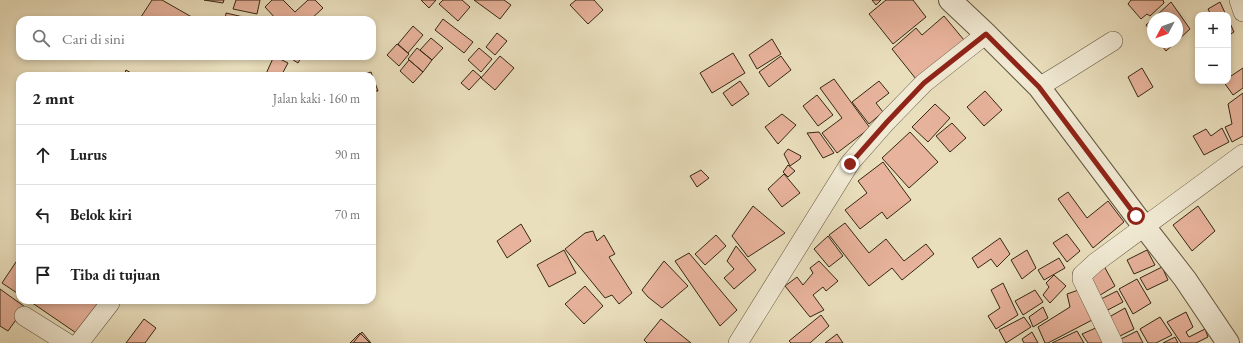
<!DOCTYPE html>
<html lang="id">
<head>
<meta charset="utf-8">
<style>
	:root { --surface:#fff; --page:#f2f2f2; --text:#222; --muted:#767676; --line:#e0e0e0 }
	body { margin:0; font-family:"EB Garamond",serif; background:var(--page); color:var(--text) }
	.controls { position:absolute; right:12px; top:12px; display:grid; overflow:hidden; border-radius:8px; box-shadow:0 2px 6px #0003 }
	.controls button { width:36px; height:36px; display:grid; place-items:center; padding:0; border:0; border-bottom:1px solid var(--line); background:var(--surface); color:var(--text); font:20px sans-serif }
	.compass { position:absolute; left:1147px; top:12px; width:36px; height:36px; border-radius:50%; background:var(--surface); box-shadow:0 2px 6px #0003; rotate:229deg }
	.stop { position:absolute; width:12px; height:12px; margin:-9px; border:3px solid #8f2418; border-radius:50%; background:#fff }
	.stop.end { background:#8f2418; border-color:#fff; box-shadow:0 1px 4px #0008 }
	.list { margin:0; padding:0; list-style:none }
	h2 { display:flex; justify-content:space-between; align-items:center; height:52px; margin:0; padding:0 16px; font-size:17px }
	h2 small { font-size:13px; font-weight:400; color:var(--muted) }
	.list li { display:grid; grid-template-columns:26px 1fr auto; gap:12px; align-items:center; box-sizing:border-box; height:60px; padding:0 16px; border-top:1px solid var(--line) }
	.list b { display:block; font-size:15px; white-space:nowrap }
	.list em { font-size:13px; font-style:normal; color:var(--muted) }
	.icon { flex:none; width:22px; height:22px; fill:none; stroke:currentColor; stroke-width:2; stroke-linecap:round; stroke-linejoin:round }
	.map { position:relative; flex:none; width:1243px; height:343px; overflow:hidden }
	.search { position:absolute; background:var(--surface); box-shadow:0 2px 6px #0003; left:16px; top:16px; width:360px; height:44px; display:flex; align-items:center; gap:10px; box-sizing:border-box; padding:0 14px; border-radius:12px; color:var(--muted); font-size:15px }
	.panel { position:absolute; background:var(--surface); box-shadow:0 2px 6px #0003; left:16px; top:72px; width:360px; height:232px; border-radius:12px }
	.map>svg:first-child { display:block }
	.building { fill:#e8b39c; stroke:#352815 }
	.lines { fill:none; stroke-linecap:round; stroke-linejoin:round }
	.minor-casing { stroke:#62563f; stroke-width:20 }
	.tertiary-casing { stroke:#62563f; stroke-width:24 }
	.minor { stroke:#f1ead4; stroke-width:19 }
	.tertiary { stroke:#f1ead4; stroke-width:22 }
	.route { stroke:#8f2418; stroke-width:5 }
</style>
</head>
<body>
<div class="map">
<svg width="1243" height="343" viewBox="0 0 1243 343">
	<rect width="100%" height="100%" fill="#eadfbd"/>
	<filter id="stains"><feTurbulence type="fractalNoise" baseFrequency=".005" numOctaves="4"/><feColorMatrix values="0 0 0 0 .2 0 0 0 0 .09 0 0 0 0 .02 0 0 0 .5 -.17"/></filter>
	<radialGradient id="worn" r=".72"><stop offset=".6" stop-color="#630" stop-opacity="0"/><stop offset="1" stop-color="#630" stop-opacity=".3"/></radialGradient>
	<path class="building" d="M152,0h10l35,20h-58z
		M204,0h20l-1,3z
		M236,0h24l-3,14 -24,-5z
		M272,0h11l12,12 13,-12h7l8,8 -13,12h-33l-12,-13z
		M421,0h15l-7,8z
		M443,0h19l8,7 -12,14 -19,-17z
		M474,0h30l7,5 -11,14z
		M576,0h18l9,10 -15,14 -18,-19z
		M872,0h9l-5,5z
		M886,0h27l13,17 -33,27 -24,-30z
		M1131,0h32l1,3 -14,13 -3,-2 -6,5 -13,-15z
		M1171,2l19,27 -13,12v-23h-23z
		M1220,2l6,13h-15l-3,-6z
		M226,13l26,6v1h-27z
		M944,16l20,24 -48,39 -24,-30 24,-21 6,7z
		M443,19l30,23 -9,11 -29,-23z
		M1153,19v15l-7,-9z
		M1228,19l6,13 -6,4z
		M413,26l10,9 -15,18 -10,-9z
		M497,33l10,8 -12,14 -9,-8z
		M431,38l12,10 -11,12 -12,-10z
		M772,39l9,15 -24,15 -8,-14z
		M1159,42h17l-10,9z
		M397,44l12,10 -10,12 -12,-11z
		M417,48l15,12 -9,12 -15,-13z
		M479,48l13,11 -11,13 -13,-12z
		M733,53l12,20 -33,20 -12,-20z
		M274,56l14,7 -7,13h-16z
		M287,56h15l-4,7z
		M500,56l14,12 -19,22 -14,-12z
		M781,56l10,14 -22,17 -10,-15z
		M409,60l14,12 -10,11 -13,-12z
		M1142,68l11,19 -15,10 -10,-20z
		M1243,68v20l-10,7 -10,-14h5v-3z
		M126,70l10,6h-12z
		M473,70l8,7 -12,13 -8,-7z
		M371,72l7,19h-6v-15h-14z
		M834,79l36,49 -33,25 -15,-20 20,-15 -22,-30z
		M740,81l9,13 -17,12 -9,-13z
		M879,81l10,12 -13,10 7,9 -14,12 -17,-22z
		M985,91l17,19 -18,16 -17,-19z
		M1243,93v43l-11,6 -7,-15 7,-3 -4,-20z
		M817,95l16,20 -15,11 -15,-20z
		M935,104l15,14 -22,24 -16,-15z
		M782,114l14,11 -18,19 -13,-17z
		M952,123l14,15 -16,14 -14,-16z
		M1222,128l7,14 -25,13 -11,-19 13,-7 5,7z
		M819,132l15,21 -11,5 -16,-25z
		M910,132l28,30 -29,26 -27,-30z
		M788,149l13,7 -1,3 -10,7 -6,-12z
		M883,162l28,38 -24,19 -5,-7 -22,17 -15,-19 22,-17 -9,-12z
		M788,165l7,6 -7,6 -5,-5z
		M701,170l8,8 -12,9 -7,-11z
		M784,174l16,19 -18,14 -14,-18z
		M1068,192l19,26 21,-17 16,21 -31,26 -35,-49z
		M753,206l32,27 -37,24 -16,-21z
		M1198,206l17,25 -23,20 -19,-26z
		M845,223l24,30 17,-14 18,22 22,-17 8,10 -32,26 -10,-12 -23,18 -40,-51z
		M521,224l10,17 -24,17 -10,-17z
		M593,231l4,10 7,-6 11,19 -6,3 23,36 -13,11 -7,-9 -7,3 -40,-49 20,-16z
		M1067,234l13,17 -13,11 -14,-19z
		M716,235l10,11 -21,19 -10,-11z
		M828,236l15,20 -14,11 -15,-18z
		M1000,238l10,16 -13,13 -6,-8 -13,9 -6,-10z
		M736,246l20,24 -22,19 -10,-11 10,-9 -7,-8z
		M564,250l12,23 -27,14 -12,-22z
		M1027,250l9,18 -14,11 -11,-19z
		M1147,250l8,15 -21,9 -7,-14z
		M689,253l48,57 -17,16 -45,-65z
		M20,256v39l-18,-12z
		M1059,258l6,10 -21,12 -6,-10z
		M664,261l24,25 -26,22 -14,-11 -6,-7z
		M819,261l19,20 -12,10 -3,-4 -10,8 11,15 -14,7 -25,-31 12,-9 6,8 10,-12 -3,-5z
		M1104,266l11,20 -18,11 -12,-21z
		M1162,267l6,13 -21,10 -7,-12z
		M1054,275l12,11 -16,17 -7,-8 6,-8 -3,-4z
		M1137,279l14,24 -18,11 -14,-25z
		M1003,283l15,32 -22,14 -8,-13 12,-8 -9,-18z
		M585,286l18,20 -19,18 -19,-20z
		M1084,288l12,30 -48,25h-3l-7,-16 32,-20 -3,-13z
		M0,289l25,18 -17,24 -8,-5z
		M1035,290l8,12 -20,13 -8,-14z
		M1117,291l6,11 -21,11 -5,-12z
		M28,300h79l-25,37z
		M1043,307l5,11 -15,9 -4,-10z
		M1125,308l9,21 -20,10 -10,-19z
		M1186,312l7,15 -7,5 3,5 16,-8 3,8 -12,6h-15l-14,-21z
		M821,315l8,11 -19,17h-19l-2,-2z
		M1024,317l7,10 -25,16 -7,-13z
		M1160,317l12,18 -16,8h-8l-8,-14z
		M144,319l12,9 -11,15h-19z
		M661,319l30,24h-44l-3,-3z
		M1098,327l8,16h-18l-6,-9z
		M1077,331l7,12h-32z
		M1137,331l6,12h-28v-1z
		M362,332l9,11h-18z
		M1032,332l6,11h-14l-2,-4z
		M360,333l10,10h-20z
		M837,334l6,9h-18z
		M1175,337l3,6h-15z"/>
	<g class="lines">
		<defs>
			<path id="minor" d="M1239,0l4,12
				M1039,87l23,-14 51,-32
				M24,316l43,27
				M79,343l31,-40
				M738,343l112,-180 37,-42 37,-38 62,-49
				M1113,343l-31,-64v-4l13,-12 148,-109"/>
			<path id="tertiary" d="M950,0l36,34 53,53 97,129 49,63 43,64"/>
		</defs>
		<use href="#minor" class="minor-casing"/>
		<use href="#tertiary" class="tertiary-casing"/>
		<use href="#minor" class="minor"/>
		<use href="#tertiary" class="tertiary"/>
	</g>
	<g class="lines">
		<path class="route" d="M850,164l37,-42 37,-39 62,-49 53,53 97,129"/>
	</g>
	<rect width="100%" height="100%" filter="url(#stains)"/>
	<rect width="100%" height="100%" fill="url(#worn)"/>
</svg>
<div class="controls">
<button>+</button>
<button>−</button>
</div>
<svg class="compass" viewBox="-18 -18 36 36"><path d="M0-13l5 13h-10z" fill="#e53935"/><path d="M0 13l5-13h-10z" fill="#767676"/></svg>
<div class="stop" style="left:1136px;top:216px"></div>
<div class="stop end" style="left:850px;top:164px"></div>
<div class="search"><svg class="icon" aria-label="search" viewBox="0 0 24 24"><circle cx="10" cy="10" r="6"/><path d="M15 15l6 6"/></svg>Cari di sini</div>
<section class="panel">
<h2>2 mnt<small>Jalan kaki · 160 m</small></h2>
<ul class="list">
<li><svg class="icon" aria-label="ahead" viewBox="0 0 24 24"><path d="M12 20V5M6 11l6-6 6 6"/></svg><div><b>Lurus</b></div><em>90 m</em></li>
<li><svg class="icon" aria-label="left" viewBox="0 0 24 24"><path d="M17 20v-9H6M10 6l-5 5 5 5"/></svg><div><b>Belok kiri</b></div><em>70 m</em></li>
<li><svg class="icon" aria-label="arrive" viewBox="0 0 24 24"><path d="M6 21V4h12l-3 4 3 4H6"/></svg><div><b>Tiba di tujuan</b></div></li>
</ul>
</section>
</div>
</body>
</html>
